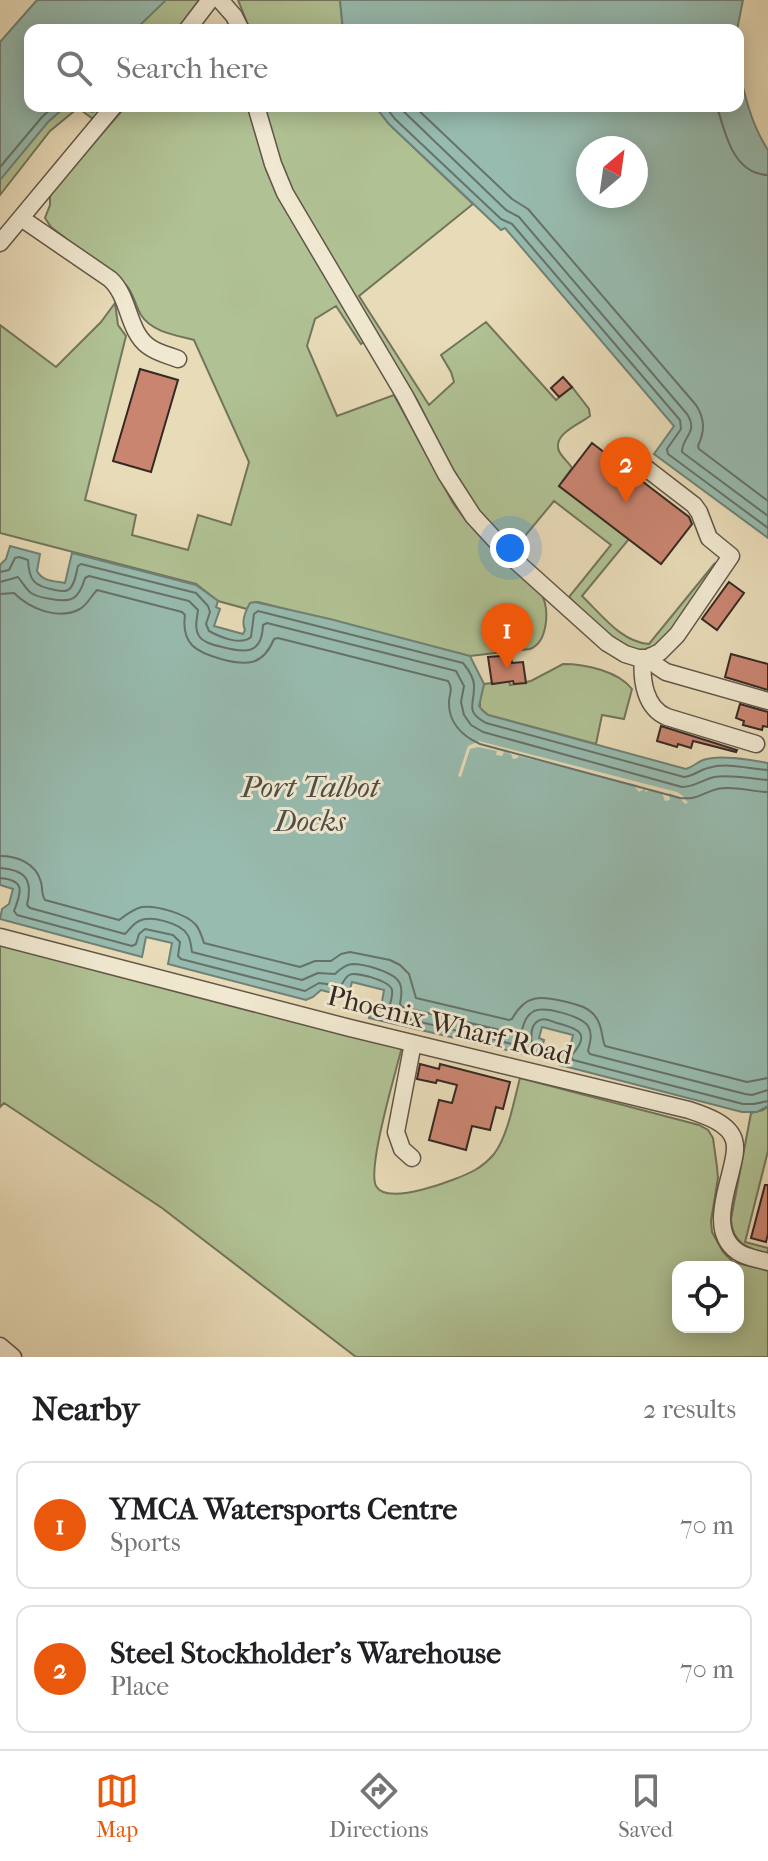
<!DOCTYPE html>
<html lang="en">
<head>
<meta charset="utf-8">
<style>
	:root { --surface:#fff; --page:#f2f2f2; --text:#202124; --muted:#757577; --line:#e0e0e0; --accent:#ea580c }
	body { margin:0; font-family:"IM FELL French Canon",serif; background:var(--page); color:var(--text) }
	.controls { position:absolute; right:24px; bottom:24px; display:grid; overflow:hidden; border-radius:16px; box-shadow:0 4px 20px #0003 }
	.controls button { width:72px; height:72px; display:grid; place-items:center; padding:0; border:0; border-bottom:2px solid var(--line); background:var(--surface); color:var(--text); font:40px sans-serif }
	.compass { position:absolute; left:576px; top:136px; width:72px; height:72px; border-radius:50%; background:var(--surface); box-shadow:0 4px 20px #0003; rotate:29deg }
	.you { position:absolute; left:510px; top:548px; width:28px; height:28px; margin:-20px; border:6px solid #fff; border-radius:50%; background:#1a73e8; box-shadow:0 0 0 12px #1a73e833 }
	.badge { display:grid; place-items:center; width:52px; height:52px; border-radius:50%; background:var(--accent); color:#fff; font-size:26px; font-weight:700 }
	.pin { position:absolute; translate:-50% -66px; filter:drop-shadow(0 2px 4px #0008) }
	.pin::after { content:''; position:absolute; top:42px; width:28px; height:24px; background:inherit; clip-path:polygon(0 0,100% 0,50% 100%) }
	.list { margin:0; padding:0; list-style:none }
	h2 { display:flex; justify-content:space-between; align-items:center; height:104px; margin:0; padding:0 32px; font-size:34px }
	h2 small { font-size:26px; font-weight:400; color:var(--muted) }
	.list li { display:grid; grid-template-columns:52px 1fr auto; gap:24px; align-items:center; box-sizing:border-box; height:128px; margin:0 16px 16px; padding:0 16px; border:2px solid var(--line); border-radius:16px }
	.list b { display:block; font-size:30px; white-space:nowrap }
	.list p { margin:0; font-size:26px; white-space:nowrap; color:var(--muted) }
	.list em { font-size:26px; font-style:normal; color:var(--muted) }
	.icon { flex:none; width:44px; height:44px; fill:none; stroke:currentColor; stroke-width:2; stroke-linecap:round; stroke-linejoin:round }
	.map { position:relative; flex:none; width:768px; height:1357px; overflow:hidden }
	.search { position:absolute; background:var(--surface); box-shadow:0 4px 20px #0003; left:24px; right:24px; top:24px; height:88px; display:flex; align-items:center; gap:20px; box-sizing:border-box; padding:0 28px; border-radius:16px; color:var(--muted); font-size:30px }
	.sheet { height:392px; background:var(--surface) }
	nav { display:flex; justify-content:space-around; align-items:center; box-sizing:border-box; height:112px; border-top:2px solid var(--line); background:var(--surface); font-size:22px; color:var(--muted) }
	nav a { display:grid; justify-items:center; gap:4px }
	nav .on { color:var(--accent) }
	.map>svg:first-child { display:block }
	.green { fill:#b0c193; stroke:#72755c; stroke-width:2; fill-rule:evenodd }
	.water { fill:#97bbaf; stroke:#708177; stroke-width:2; fill-rule:evenodd }
	.pier { fill:#e8dbb7 }
	.lines { fill:none; stroke-linecap:round; stroke-linejoin:round }
	.shore { stroke:#66726a; stroke-width:2 }
	.building { fill:#ca8571; stroke:#352924; stroke-width:2 }
	.minor-casing { stroke:#625649; stroke-width:19 }
	.minor { stroke:#f0e8d0; stroke-width:16 }
	.labels { text-anchor:middle; dominant-baseline:central; stroke-width:6; stroke-linejoin:round; paint-order:stroke }
	.street-label { font-size:28px; fill:#352924; stroke:#f0e8d0 }
	.water-label { font-size:30px; font-style:italic; fill:#4e4e47; stroke:#f0e8d0 }
</style>
</head>
<body>
<div class="map">
<svg width="768" height="1357" viewBox="0 0 768 1357">
	<rect width="100%" height="100%" fill="#e8dbb7"/>
	<filter id="stains"><feTurbulence type="fractalNoise" baseFrequency=".0025" numOctaves="4"/><feColorMatrix values="0 0 0 0 .2 0 0 0 0 .09 0 0 0 0 .02 0 0 0 .5 -.17"/></filter>
	<radialGradient id="worn" r=".72"><stop offset=".6" stop-color="#630" stop-opacity="0"/><stop offset="1" stop-color="#630" stop-opacity=".3"/></radialGradient>
	<path class="green" d="M150,0h49l-22,30h-66z
		M238,0h102l3,30h-93z
		M30,106h52l7,5 4,1 8,-6h5l-13,13 -15,-11 -28,23 -50,64v-57z
		M126,106h123l11,42 15,38 90,155 -4,3 -25,-38 -21,13 -8,27 30,70 57,-21 59,108c15,21 31,39 50,56 11,10 31,23 38,34 9,16 7,49 -11,56l-60,7 -212,-54 -7,1 -4,6 -29,-8 -22,-17 -196,-51v-208l56,42 45,-45 14,-19 3,22 8,11 -41,164 51,15 -4,20 56,15 10,-35 33,10 18,-63 -55,-122c-19,-5 -42,-8 -53,-25 -6,-10 -7,-21 -15,-30l-75,-58 -6,-9 5,-13v-8l2,-6z
		M262,106h113l14,18 84,80 -114,92 70,109 25,-23 -3,-10 -10,-17 45,-33 70,78 16,-13 17,22 1,7c-10,8 -38,18 -31,35 2,5 10,12 13,17l-13,18 70,53 -47,57c19,18 39,46 67,48l66,-81c-7,22 -21,39 -36,57 -6,8 -12,19 -19,25 -29,22 -73,-29 -91,-48l42,-52 -57,-44 -39,47 -35,-35 -19,-28 -44,-85 -93,-148 -42,-78z
		M563,664c22,0 55,7 69,25l-8,30 -22,-4 -6,29 -108,-29 -8,-7v-8l4,-16 25,-3 1,4 21,-4z
		M0,944l402,103c-6,24 -35,121 -26,139 11,21 83,-7 99,-16 7,-4 14,-10 19,-16 14,-18 20,-54 26,-76l179,47 9,5 5,8 4,29 1,11 -7,43 1,11 11,20 10,10 35,8v87h-412l-194,-149 -158,-105 -4,4zM678,1267h60v60h-60z
		M768,1106v45l-23,91 23,6v6c-21,-6 -36,-11 -37,-35l20,-106 12,-3z"/>
	<path class="water" d="M37,0h129l-31,30h-105v76h36l-18,16 -48,58v-138z
		M340,0h403l-6,30h-394z
		M738,64c6,30 13,60 30,86v388l-114,-84 20,-28 -169,-198 -4,2 -112,-106 -14,-18h363zM636,148v48h-48v-48z
		M10,546l30,8 -3,17c6,11 17,10 28,12l7,-30 124,32 22,16 -2,6 4,2 -6,17 29,8 2,-4c-4,-8 1,-20 5,-27l5,-1 75,17 140,37 14,28 -5,22 4,5 5,4 198,54c7,-2 10,-6 17,-9 16,-6 48,0 65,3v343l-11,6h-15l-182,-47 4,-16 7,-5 2,-9 -31,-8 -3,11 5,2 -3,10 -10,6 -7,-2 -155,-36 1,-3 11,-7 3,-18 -32,-8 -4,15 -27,-7 -8,7 -7,3 -138,-36 4,-21 -26,-6 -4,20 -142,-38 2,-10 7,-5 4,-15 -13,-4v-320l6,-6z"/>
	<path class="pier" d="M479,741l198,51 6,4 5,7 -3,1 -6,-7 -10,-4 1,7 -5,1 -3,-8 -11,-4 -5,3 -2,-3 -5,3 -4,-5 2,-2 -119,-29v2l-5,1 -2,-5 -7,-2 -2,4 -6,-1 1,-4 -19,-4 -8,2 -9,28 -3,-1 10,-30z"/>
	<g class="lines">
		<path class="shore" d="M385,106l10,13 106,100 11,5 168,196 1,9 -14,20 1,5 100,74
			M398,106l108,104 13,7 168,197c12,19 -5,22 -5,38l86,64
			M414,106l98,93 16,10 168,196c9,14 9,26 2,41l1,3 69,52
			M717,106c8,27 16,68 51,69
			M0,167l42,-50 12,-11
			M0,572l9,-2 6,-12 4,-1 9,3c1,21 6,26 27,30 4,1 9,2 13,0 7,-4 8,-17 10,-24l3,-2 115,29 12,13 2,6 -4,12 3,7c11,6 32,15 42,6l3,-23 4,-3 205,52c5,6 12,16 11,25 0,18 -9,23 12,35l198,54c10,-1 15,-7 24,-9 20,-6 41,1 60,2
			M0,582l18,-5c4,5 8,12 13,16 6,4 13,5 20,6 21,4 28,0 34,-21l4,-2 100,25 9,9c-1,9 -4,18 1,26 5,7 15,9 23,11 23,6 40,8 41,-22l4,-2 189,48 8,15 -3,16 3,13 7,10 12,7 199,55c13,0 20,-7 32,-10 18,-3 36,2 54,3
			M0,594l14,-1c15,15 44,28 66,16 8,-5 11,-13 17,-19l85,22 3,3c-4,29 11,37 36,44 25,7 42,7 53,-20l4,-1 170,43c5,8 2,11 1,20 -1,21 13,35 31,43l200,54c18,2 22,-5 37,-9 17,-4 34,3 51,3
			M0,856c17,0 36,7 41,26 2,7 0,12 4,18l74,20c7,-5 14,-11 23,-13 14,-2 45,7 54,18 4,5 6,12 8,18l96,24 15,-6h16l10,-7 9,-2 40,8 10,5 9,9 7,24 93,22 3,-1c14,-26 30,-23 55,-17 11,3 21,5 28,14 8,9 6,21 10,30l142,36 21,-4
			M0,868c26,2 33,12 27,37l3,3 95,26c4,-4 8,-10 14,-13 11,-6 41,2 48,13 4,5 4,13 5,18l110,28 16,-7 17,1c5,-5 10,-9 17,-10 12,0 44,8 48,20 3,6 1,13 0,20l2,3 115,27 4,-1c3,-9 4,-17 13,-22 11,-5 47,5 54,15 5,8 2,16 0,25l2,3 155,40 7,1 16,-5
			M0,878c25,2 22,13 14,33l3,4 115,31 4,-2 3,-10 6,-5 28,6 7,7 -2,14 3,3 124,32 14,-8 22,3c1,-2 5,-9 8,-11 7,-4 41,6 43,15 1,6 -2,15 -4,21l3,4 134,32h5l2,-2c-1,-7 -2,-20 6,-24 6,-4 13,0 19,2 23,6 34,11 14,33l2,4 170,44h11l14,-3"/>
	</g>
	<path class="building" d="M140,369l38,11 -27,92 -38,-11z
		M563,377l9,10 -13,10 -8,-9z
		M592,443l97,74 3,7 -31,40 -102,-78z
		M729,582l15,11 -27,37 -15,-11z
		M731,654l37,10v26l-43,-13z
		M501,656l1,2h9l1,5 11,-1 3,21 -12,1 -1,-3 -21,3 -4,-27z
		M740,704l28,8v15l-5,-1 -1,4 -19,-5 1,-4 -8,-3z
		M661,726l76,24 -1,2 -43,-11 -2,7 -13,-4 -1,3 -20,-6z
		M420,1064l19,5 1,-5 70,18 -7,27 -7,-2 -6,23 -18,-4 -6,24 -37,-10 10,-40 13,3 5,-18 -20,-5 -1,3 -19,-4z
		M765,1185h3v49l-2,8 -15,-4z"/>
	<g class="lines">
		<defs>
			<path id="minor" d="M220,0l14,16 7,14
				M187,30l23,-30
				M256,106l17,58 12,29 120,203 41,78 27,42 36,39 98,88 18,11 13,4h10l12,-6 17,-17 54,-79 -22,-18 -10,-26 -5,-7 -65,-50
				M21,218l89,61c20,18 17,51 38,67 9,7 20,9 30,13
				M0,243l114,-137
				M651,656l6,10 9,6 102,29
				M643,658c-2,22 2,50 24,59l89,27
				M0,937l350,91 339,82c15,5 40,13 45,30 3,10 -1,22 -3,31 -6,25 -20,63 7,81 9,6 21,7 30,10
				M412,1158l-10,-9 -6,-17 17,-89
				M0,1346l13,11"/>
		</defs>
		<use href="#minor" class="minor-casing"/>
		<use href="#minor" class="minor"/>
	</g>
	<g class="labels">
		<g class="street-label">
			<text transform="translate(450 1025) rotate(14)">Phoenix Wharf Road</text>
		</g>
		<g class="water-label">
			<text x="310" y="787">Port Talbot<tspan x="310" dy="34">Docks</tspan></text>
		</g>
	</g>
	<rect width="100%" height="100%" filter="url(#stains)"/>
	<rect width="100%" height="100%" fill="url(#worn)"/>
</svg>
<div class="controls">
<button><svg class="icon" aria-label="locate" viewBox="0 0 24 24"><circle cx="12" cy="12" r="6"/><path d="M12 2v4M12 18v4M2 12h4M18 12h4"/></svg></button>
</div>
<svg class="compass" viewBox="-18 -18 36 36"><path d="M0-13l5 13h-10z" fill="#e53935"/><path d="M0 13l5-13h-10z" fill="#757577"/></svg>
<div class="you"></div>
<div class="pin badge" style="left:507px;top:669px">1</div>
<div class="pin badge" style="left:626px;top:503px">2</div>
<div class="search"><svg class="icon" aria-label="search" viewBox="0 0 24 24"><circle cx="10" cy="10" r="6"/><path d="M15 15l6 6"/></svg>Search here</div>
</div>
<section class="sheet">
<h2>Nearby<small>2 results</small></h2>
<ul class="list">
<li><span class="badge">1</span><div><b>YMCA Watersports Centre</b><p>Sports</p></div><em>70 m</em></li>
<li><span class="badge">2</span><div><b>Steel Stockholder's Warehouse</b><p>Place</p></div><em>70 m</em></li>
</ul>
</section>
<nav>
<a class="on"><svg class="icon" aria-label="map" viewBox="0 0 24 24"><path d="M3 6l6-2 6 2 6-2v14l-6 2-6-2-6 2zM9 4v14M15 6v14"/></svg>Map</a>
<a><svg class="icon" aria-label="directions" viewBox="0 0 24 24"><path d="M12 3l9 9-9 9-9-9zM9 14v-3h6M13 9l2 2-2 2"/></svg>Directions</a>
<a><svg class="icon" aria-label="saved" viewBox="0 0 24 24"><path d="M7 4h10v16l-5-4-5 4z"/></svg>Saved</a>
</nav>
</body>
</html>
